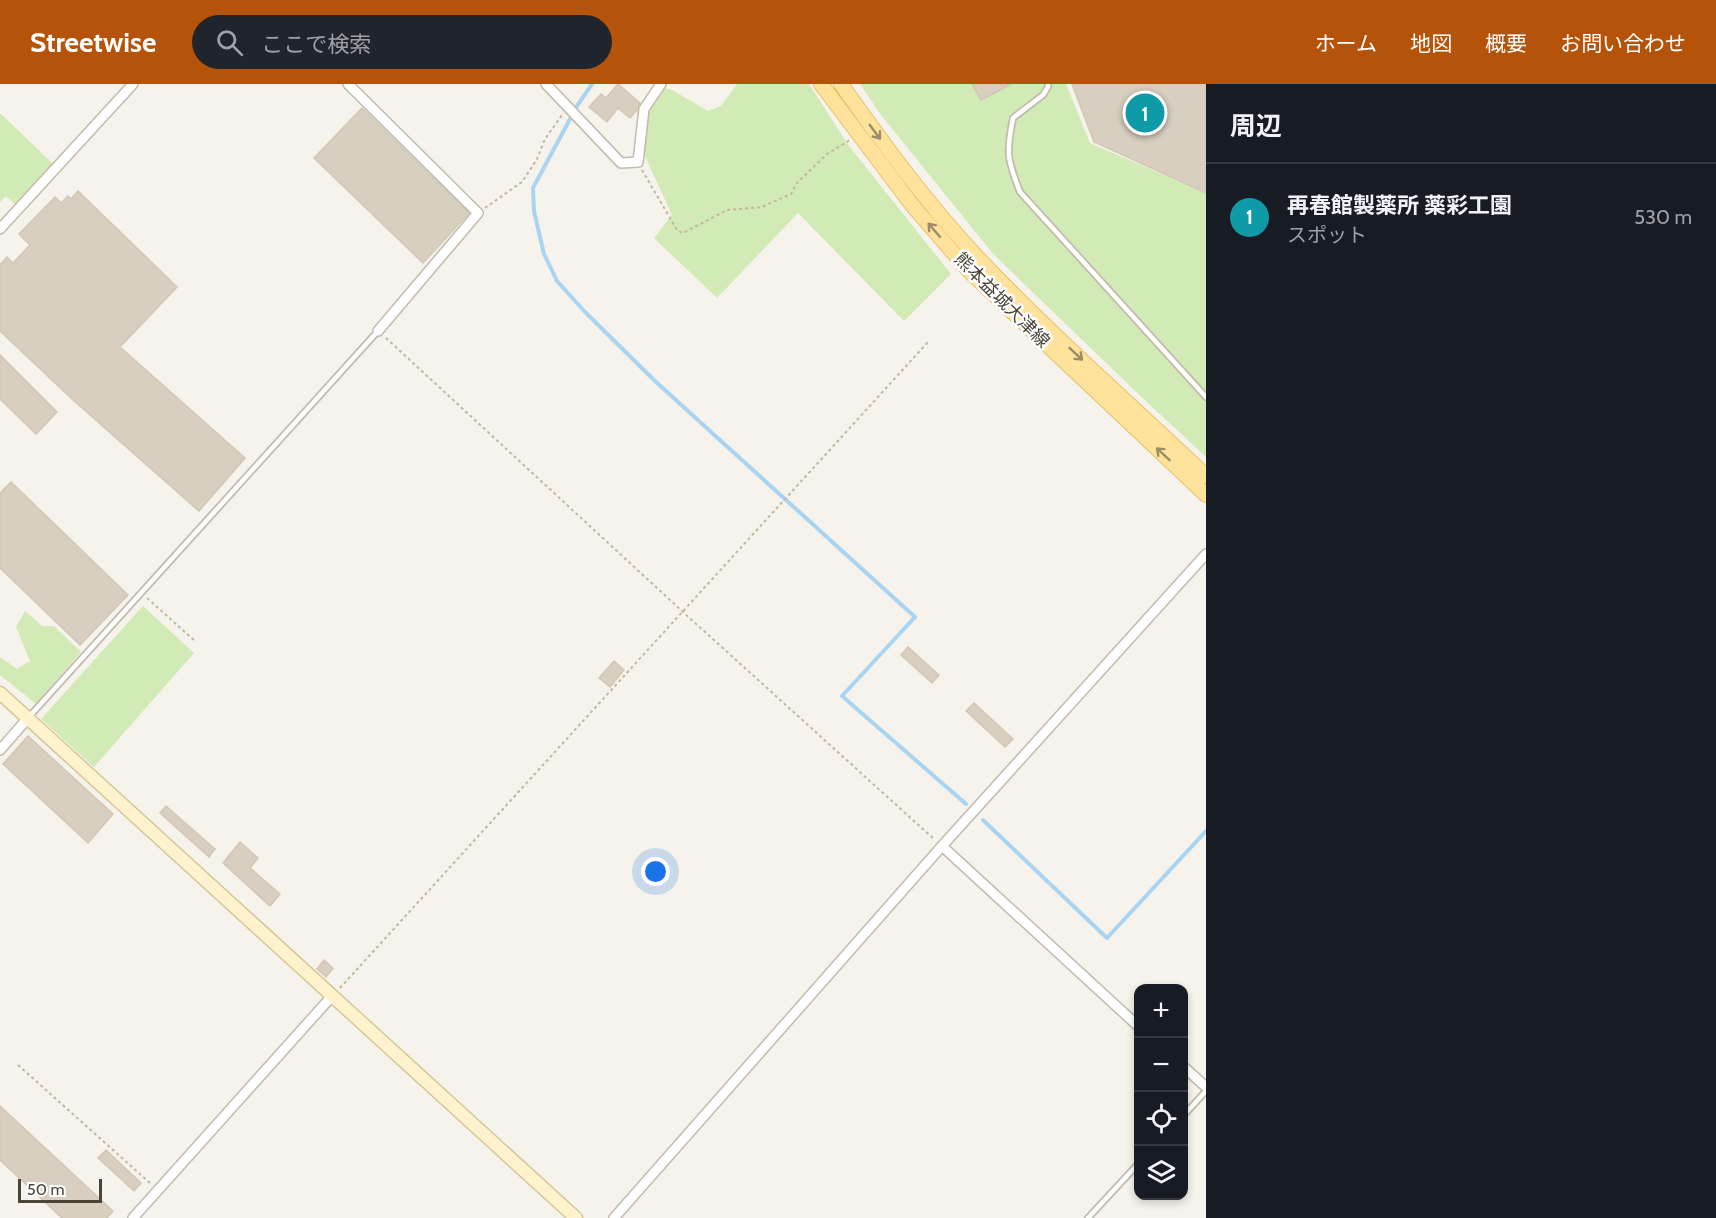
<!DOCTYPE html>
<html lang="ja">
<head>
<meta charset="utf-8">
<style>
	:root { --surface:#171b24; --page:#20242c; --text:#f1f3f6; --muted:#9ea1a6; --line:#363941; --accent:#b45309 }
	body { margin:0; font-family:Cabin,"Noto Sans JP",sans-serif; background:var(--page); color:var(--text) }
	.controls { position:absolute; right:18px; bottom:18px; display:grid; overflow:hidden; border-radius:12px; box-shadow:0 3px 9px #0003 }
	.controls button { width:54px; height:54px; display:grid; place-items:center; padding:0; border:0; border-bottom:2px solid var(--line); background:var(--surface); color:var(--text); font:30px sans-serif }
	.scale { position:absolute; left:18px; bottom:15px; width:84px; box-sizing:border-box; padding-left:6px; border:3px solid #4b4439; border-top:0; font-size:16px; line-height:21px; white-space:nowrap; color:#4b4439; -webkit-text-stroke:4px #fff; paint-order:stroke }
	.you { position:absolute; left:656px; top:788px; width:21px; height:21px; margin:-15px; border:4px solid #fff; border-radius:50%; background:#1a73e8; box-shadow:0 0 0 9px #1a73e833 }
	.badge { display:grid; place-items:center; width:39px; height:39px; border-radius:50%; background:var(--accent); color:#fff; font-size:20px; font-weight:700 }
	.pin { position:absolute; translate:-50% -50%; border:3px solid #fff; box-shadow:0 2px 6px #0006 }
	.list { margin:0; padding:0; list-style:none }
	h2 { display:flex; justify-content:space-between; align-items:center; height:78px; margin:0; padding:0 24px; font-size:26px }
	h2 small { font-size:20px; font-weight:400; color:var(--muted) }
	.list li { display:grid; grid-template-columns:39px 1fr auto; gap:18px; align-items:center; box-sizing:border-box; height:108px; padding:0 24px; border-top:2px solid var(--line) }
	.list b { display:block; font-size:22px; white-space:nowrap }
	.list p { margin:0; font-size:20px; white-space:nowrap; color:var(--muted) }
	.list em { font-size:20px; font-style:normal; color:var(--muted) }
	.icon { flex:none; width:33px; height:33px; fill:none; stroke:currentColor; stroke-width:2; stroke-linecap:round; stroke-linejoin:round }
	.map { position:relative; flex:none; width:1206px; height:1134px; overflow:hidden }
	header { display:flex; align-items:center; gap:36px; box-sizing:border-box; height:84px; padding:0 30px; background:var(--accent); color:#fff }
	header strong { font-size:28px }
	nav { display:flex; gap:33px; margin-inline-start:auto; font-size:21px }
	.search { width:420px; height:54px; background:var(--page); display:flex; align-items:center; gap:15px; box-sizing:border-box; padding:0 21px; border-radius:33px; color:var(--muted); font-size:22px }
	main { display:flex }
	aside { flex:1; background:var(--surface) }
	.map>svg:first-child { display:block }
	.green { fill:#d2eab5 }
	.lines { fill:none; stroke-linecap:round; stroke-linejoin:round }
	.stream { stroke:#a9d4f2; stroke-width:4 }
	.building { fill:#d8cfc1; stroke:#d3c7b4; stroke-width:1.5 }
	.lane-casing { stroke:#c2bbae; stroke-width:8 }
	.street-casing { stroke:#c2bbae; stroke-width:12 }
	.secondary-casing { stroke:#d6c79b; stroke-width:15 }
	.primary-casing { stroke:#e6c16a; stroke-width:16 }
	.path { stroke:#c4b79f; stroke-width:2; stroke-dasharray:3 3; stroke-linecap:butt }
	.lane { stroke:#fff; stroke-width:4.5 }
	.street { stroke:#fff; stroke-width:9 }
	.secondary { stroke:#fff3cd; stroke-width:12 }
	.primary { stroke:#ffe39c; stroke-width:14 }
	.oneway { stroke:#9c8c66 }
	.labels { text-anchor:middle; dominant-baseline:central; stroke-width:5; stroke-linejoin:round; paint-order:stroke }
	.street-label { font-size:18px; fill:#4b4439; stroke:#fff }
</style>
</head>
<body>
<header>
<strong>Streetwise</strong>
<div class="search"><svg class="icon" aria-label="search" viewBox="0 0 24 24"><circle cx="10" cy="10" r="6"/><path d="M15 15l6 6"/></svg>ここで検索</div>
<nav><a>ホーム</a><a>地図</a><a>概要</a><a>お問い合わせ</a></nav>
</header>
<main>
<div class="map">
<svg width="1206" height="1134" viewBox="0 0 1206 1134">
	<rect width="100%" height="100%" fill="#f6f3ec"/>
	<path class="green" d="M737,0h72l40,62 102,128 -47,47 -106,-108 -81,85 -63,-60 18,-23 -28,-61 4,-43 15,-23 9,2 36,21 13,-5z
		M860,0h206l24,59 116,50v264l-54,-50 -158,-152 -113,-140z
		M0,29l53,51 -37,41 -10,-9 -6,6z
		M143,522l51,47 -100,114 -53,-48z
		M25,527l17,15h12l27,26 -45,52 -36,-29v-18l17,12 13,-8 -14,-34z"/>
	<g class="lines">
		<path class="stream" d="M592,0l-15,22 -44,82 1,23 10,43 13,27 28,31 71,70 259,235 -73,79 124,108
			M983,736l124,118 99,-107"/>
	</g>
	<path class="building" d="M618,0l22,19 -3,7 -7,8 -12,-10 -11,14 -18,-15 12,-13 5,4z
		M972,0h39l-30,16z
		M1072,0h134v109l-112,-51z
		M362,24l107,105 -46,50 -109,-105z
		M78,107l99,96 -57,60 125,111 -46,53 -126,-111 -73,-69v-66l7,-8 6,6 17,-18 -11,-11 36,-37 6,6 7,-7 3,3z
		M0,271l57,57 -21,22 -36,-35z
		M11,398l117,113 -48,50 -80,-77v-75z
		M908,563l31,28 -7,8 -31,-28z
		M614,577l10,9 -14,17 -11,-9z
		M974,619l39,36 -8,8 -39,-36z
		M28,652l85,78 -25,29 -85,-79z
		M166,722l49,43 -6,8 -49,-44z
		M240,758l18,16 -8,10 30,26 -10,12 -47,-43z
		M324,876l9,8 -7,9 -9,-8z
		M0,1022l113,105 -6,7h-45l-62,-58z
		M106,1066l35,33 -7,8 -36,-33z"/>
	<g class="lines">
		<defs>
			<path id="lane" d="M1048,0v3l-5,8 -30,23c-7,35 -6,41 7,74l186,205
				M28,634l350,-387
				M1184,1031l22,-24
				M1088,1134l50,-54"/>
			<path id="street" d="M348,0l130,129 -100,118
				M546,0l75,79 17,-1 6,-53 17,-25
				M0,145l133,-145
				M0,666l28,-32
				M942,762l196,180
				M1184,983l22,20
				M133,1134l199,-222
				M614,1134l328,-372 264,-292"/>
			<path id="secondary" d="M0,609l576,525"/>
			<path id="primary" d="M821,0l91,121 58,67 236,223
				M841,0c43,61 87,121 138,175 72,76 151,145 227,217"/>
		</defs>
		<use href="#lane" class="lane-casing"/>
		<use href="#street" class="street-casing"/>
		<use href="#secondary" class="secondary-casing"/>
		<use href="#primary" class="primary-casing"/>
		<path class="path" d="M642,86l35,60 6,3 44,-23 35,-3 29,-13 6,-11 30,-29 23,-14
			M485,124l37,-26 15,-23 8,-20 17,-24
			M386,254l297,274 252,228
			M147,514l49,44
			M340,904l588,-646
			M18,981l132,118"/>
		<use href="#lane" class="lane"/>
		<use href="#street" class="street"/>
		<use href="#secondary" class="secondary"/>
		<use href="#primary" class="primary"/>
	</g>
	<defs><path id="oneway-shaft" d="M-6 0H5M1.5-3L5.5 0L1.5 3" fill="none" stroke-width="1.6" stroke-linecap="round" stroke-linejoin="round" transform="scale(1.5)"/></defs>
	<g class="oneway">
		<use href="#oneway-shaft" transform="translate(875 48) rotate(53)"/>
		<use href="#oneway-shaft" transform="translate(934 146) rotate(-131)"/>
		<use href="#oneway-shaft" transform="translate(1076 270) rotate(43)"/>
		<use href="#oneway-shaft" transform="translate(1163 370) rotate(-137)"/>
	</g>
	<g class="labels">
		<g class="street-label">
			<text transform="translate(1002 216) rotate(45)">熊本益城大津線</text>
		</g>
	</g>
</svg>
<div class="controls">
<button>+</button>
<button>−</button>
<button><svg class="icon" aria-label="locate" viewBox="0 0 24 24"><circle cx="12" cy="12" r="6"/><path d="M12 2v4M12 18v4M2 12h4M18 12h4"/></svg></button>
<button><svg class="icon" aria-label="layers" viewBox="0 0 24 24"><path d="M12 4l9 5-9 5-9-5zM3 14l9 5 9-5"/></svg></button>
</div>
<div class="scale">50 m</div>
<div class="you"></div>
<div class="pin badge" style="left:1145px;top:29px;background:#0f9aa8">1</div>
</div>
<aside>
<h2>周辺<small></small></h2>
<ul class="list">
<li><span class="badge" style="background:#0f9aa8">1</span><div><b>再春館製薬所 薬彩工園</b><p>スポット</p></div><em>530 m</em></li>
</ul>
</aside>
</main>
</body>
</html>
